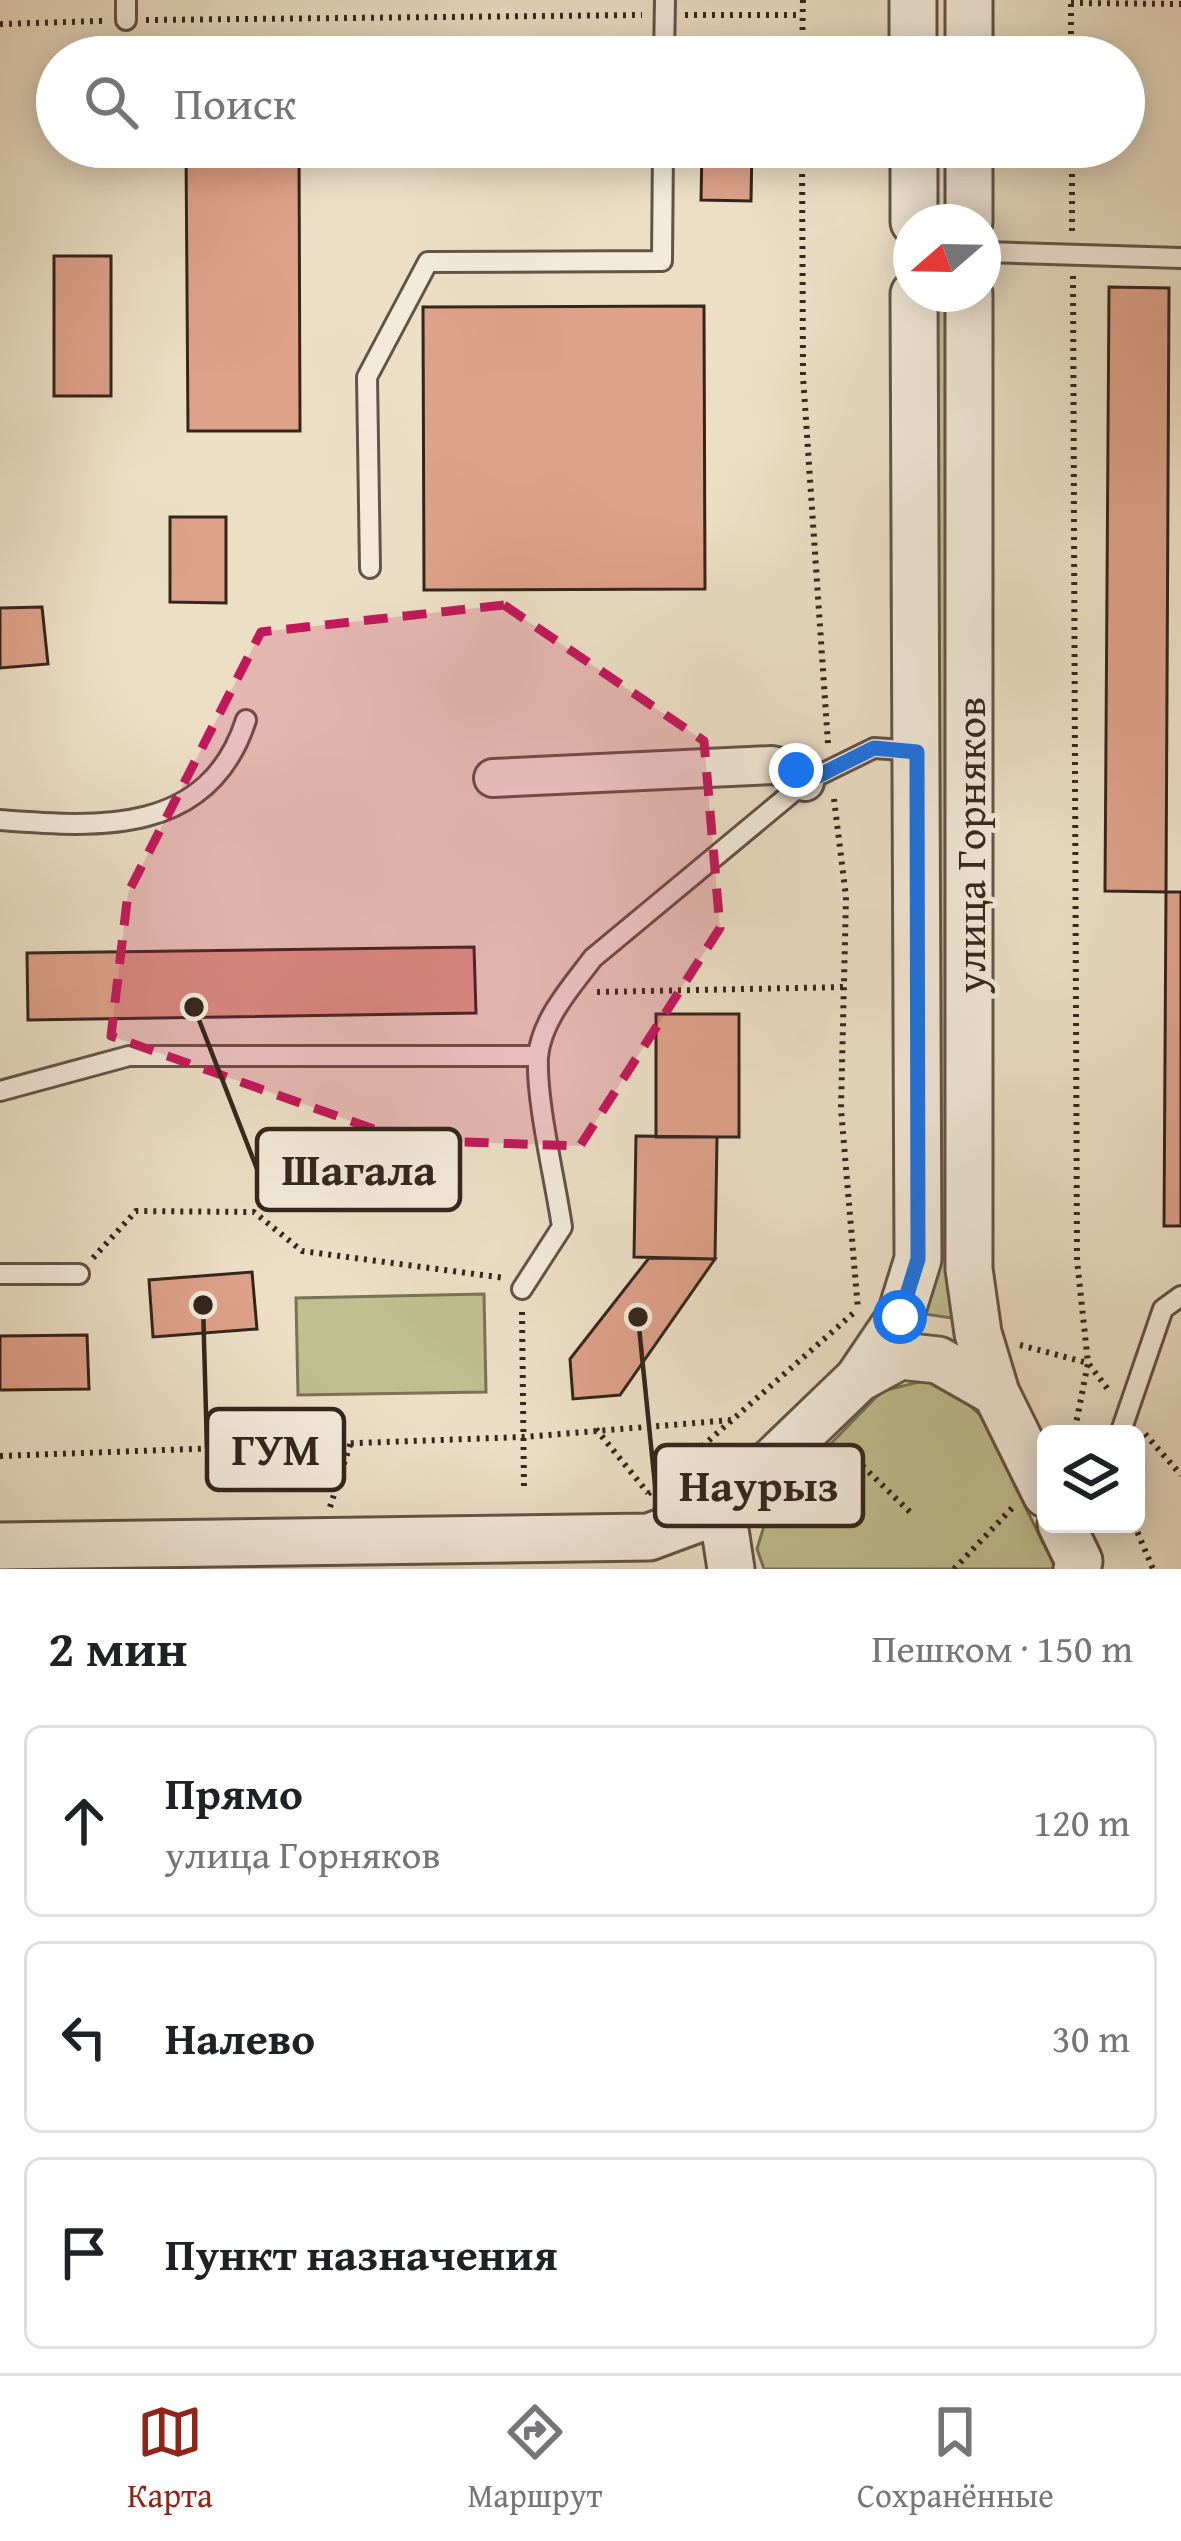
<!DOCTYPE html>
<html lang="ru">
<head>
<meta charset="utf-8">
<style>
	:root { --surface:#fff; --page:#f2f2f2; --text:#202124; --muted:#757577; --line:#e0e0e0; --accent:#8f2418 }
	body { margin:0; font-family:"Gentium Book Plus",serif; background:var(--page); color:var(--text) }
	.controls { position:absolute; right:36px; bottom:36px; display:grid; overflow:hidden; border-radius:18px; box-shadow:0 6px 30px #0003 }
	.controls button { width:108px; height:108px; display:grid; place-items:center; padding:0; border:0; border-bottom:3px solid var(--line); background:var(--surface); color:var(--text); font:60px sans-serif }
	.compass { position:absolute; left:893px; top:204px; width:108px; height:108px; border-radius:50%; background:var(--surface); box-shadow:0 6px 30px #0003; rotate:250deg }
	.stop { position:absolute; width:36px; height:36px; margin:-27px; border:9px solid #1a73e8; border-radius:50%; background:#fff }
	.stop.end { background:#1a73e8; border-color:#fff; box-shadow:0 3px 12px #0008 }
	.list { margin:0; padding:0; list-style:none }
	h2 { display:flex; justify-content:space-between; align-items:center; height:156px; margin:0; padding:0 48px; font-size:51px }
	h2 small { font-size:39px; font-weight:400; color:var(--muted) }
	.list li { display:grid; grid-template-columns:78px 1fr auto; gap:36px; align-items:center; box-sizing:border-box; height:192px; margin:0 24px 24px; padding:0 24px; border:3px solid var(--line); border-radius:18px }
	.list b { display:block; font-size:45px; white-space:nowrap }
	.list p { margin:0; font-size:39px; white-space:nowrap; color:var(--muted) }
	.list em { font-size:39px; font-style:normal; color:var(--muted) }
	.icon { flex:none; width:66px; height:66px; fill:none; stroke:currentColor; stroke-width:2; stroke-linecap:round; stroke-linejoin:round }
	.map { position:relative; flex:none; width:1181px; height:1569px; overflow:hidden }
	.search { position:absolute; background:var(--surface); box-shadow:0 6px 30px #0003; left:36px; right:36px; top:36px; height:132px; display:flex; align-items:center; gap:30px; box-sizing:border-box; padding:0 42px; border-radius:66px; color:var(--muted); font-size:45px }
	.sheet { height:804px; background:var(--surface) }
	nav { display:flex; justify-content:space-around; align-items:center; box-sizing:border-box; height:168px; border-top:3px solid var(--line); background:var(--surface); font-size:33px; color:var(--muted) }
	nav a { display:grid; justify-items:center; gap:6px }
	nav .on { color:var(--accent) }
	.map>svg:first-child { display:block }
	.green { fill:#c0bf90; stroke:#7a7256; stroke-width:3 }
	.building { fill:#dea189; stroke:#34261d; stroke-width:3 }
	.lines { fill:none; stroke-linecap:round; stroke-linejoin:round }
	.service-casing { stroke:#625447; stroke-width:24 }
	.minor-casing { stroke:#625447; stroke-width:42 }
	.tertiary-casing { stroke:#625447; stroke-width:51 }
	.path { stroke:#34261d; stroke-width:6; stroke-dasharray:3 6; stroke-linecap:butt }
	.service { stroke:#f3eada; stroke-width:18 }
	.minor { stroke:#f3eada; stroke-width:36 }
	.tertiary { stroke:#f3eada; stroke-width:45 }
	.route { stroke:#1a73e8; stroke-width:15 }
	.marked { fill:#c2185b; fill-opacity:0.2; stroke:#c2185b; stroke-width:9; stroke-dasharray:24 15; stroke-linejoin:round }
	.labels { text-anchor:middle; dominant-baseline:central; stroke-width:10; stroke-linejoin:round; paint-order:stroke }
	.street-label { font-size:42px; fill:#34261d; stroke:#f3eada }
	.leader { fill:none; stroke:#34261d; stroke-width:4.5 }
	.callout-dot { fill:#34261d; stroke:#f3eada; stroke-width:4.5 }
	.callout { fill:#f3eada; stroke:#34261d; stroke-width:4.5 }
	.callout-label { font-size:45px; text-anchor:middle; font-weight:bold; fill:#34261d }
</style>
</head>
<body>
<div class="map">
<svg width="1181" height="1569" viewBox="0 0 1181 1569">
	<rect width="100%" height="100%" fill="#ecdfc6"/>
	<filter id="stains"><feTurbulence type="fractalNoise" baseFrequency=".00167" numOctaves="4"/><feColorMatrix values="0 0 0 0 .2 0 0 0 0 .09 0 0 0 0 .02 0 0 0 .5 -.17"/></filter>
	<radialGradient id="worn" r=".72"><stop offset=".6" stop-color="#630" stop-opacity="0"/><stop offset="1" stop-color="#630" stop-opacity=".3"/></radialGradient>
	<path class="green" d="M931,294h19l15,1026 -40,-6 12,-56z
		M484,1294l2,98 -188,3 -2,-97z
		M927,1380l22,7 31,28 76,154h-292l-7,-20 13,-43 112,-115z"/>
	<path class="building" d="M186,147h113l1,284h-112z
		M702,147h50l-1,54 -50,-1z
		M54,256h57v140h-57z
		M1109,287l60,1 -3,604 -61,-1z
		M704,306l1,283 -281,1 -1,-283z
		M170,517h56v86l-56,-1z
		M42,607l6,57 -48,4v-60z
		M1166,892h15v334h-17z
		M474,947l2,66 -448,7 -1,-67z
		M656,1014h83v123h-83z
		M636,1136l81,1 -2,122 -81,-2z
		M649,1258l66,1 -95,136 -47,4 -3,-40z
		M252,1272l5,57 -104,8 -4,-57z
		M87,1335l2,54 -89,1v-54z"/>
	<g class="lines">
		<defs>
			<path id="service" d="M126,20v-20
				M664,57l1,-57
				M983,252l198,6
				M370,568l-3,-191 61,-115 234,-1 1,-114
				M0,820c101,8 209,15 246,-100
				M0,1091l129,-35h409
				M0,1274h79
				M522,1289l40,-62c-7,-48 -26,-125 -24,-170 3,-37 34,-71 55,-99l212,-176 69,-34 43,3
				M1120,1434l43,-125 18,-13"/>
			<path id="minor" d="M493,778l279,-13 24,5 9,12"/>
			<path id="tertiary" d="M913,0v57
				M969,0v57
				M914,147v75
				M969,147v75
				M969,294v975l9,64 18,60
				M858,1379l42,-62 18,-58 -4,-965
				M1061,1524l18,37 -2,8
				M0,1546l649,-9 73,-27
				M731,1569l-9,-59 136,-131 42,-23 38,4 58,33 50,101"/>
		</defs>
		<use href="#service" class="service-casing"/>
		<use href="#minor" class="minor-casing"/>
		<use href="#tertiary" class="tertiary-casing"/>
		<path class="path" d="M1071,3l110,1
			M1071,4v53
			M685,15h117
			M146,20l496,-5
			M0,24l102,-3
			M802,57l1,-57
			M802,147l1,229 25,368
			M1072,147v85
			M1073,276l4,984 11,103 -14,71
			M834,799l12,98 -5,212 17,201
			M597,992l248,-5
			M93,1258l43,-47 118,1 48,39 203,27
			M522,1312l2,176
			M1020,1345l68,18 22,29
			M596,1429l52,64
			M1145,1434l36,41
			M843,1447l68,66
			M0,1456l523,-19 209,-17
			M648,1494l209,-184
			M330,1507l21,-65
			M1134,1524l19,45
			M954,1569l60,-63"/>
		<use href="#service" class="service"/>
		<use href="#minor" class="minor"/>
		<use href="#tertiary" class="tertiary"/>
	</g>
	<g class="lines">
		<path class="route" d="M796,770l10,12 68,-34 43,4 1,507 -18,58"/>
	</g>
	<path class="marked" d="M504,605l200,136 16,187 -140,218 -175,-6 -294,-104 17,-143 133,-261z"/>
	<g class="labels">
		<g class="street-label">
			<text transform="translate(969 845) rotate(-90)">улица Горняков</text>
		</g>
	</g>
	<path class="leader" d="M194 1007L257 1169M203 1305L207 1449M638 1317L655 1485"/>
	<g class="callout-dot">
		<circle cx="194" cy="1007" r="12"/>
		<circle cx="203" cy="1305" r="12"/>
		<circle cx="638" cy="1317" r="12"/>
	</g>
	<g class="callout">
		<rect x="257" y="1129" width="203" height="81" rx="12"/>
		<rect x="207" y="1409" width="137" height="81" rx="12"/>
		<rect x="655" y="1445" width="208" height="81" rx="12"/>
	</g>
	<g class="callout-label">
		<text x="359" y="1185">Шагала</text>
		<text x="276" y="1465">ГУМ</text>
		<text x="759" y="1501">Наурыз</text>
	</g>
	<rect width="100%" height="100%" filter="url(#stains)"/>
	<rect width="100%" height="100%" fill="url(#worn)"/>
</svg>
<div class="controls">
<button><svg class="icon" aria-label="layers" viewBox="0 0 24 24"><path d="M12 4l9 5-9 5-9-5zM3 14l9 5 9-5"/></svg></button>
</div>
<svg class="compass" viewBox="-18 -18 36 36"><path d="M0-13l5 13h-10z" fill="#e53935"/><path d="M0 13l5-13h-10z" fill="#757577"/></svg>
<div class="stop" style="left:900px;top:1317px"></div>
<div class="stop end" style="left:796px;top:770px"></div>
<div class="search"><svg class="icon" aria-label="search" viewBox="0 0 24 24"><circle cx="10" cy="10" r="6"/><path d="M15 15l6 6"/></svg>Поиск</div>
</div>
<section class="sheet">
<h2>2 мин<small>Пешком · 150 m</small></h2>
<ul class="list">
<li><svg class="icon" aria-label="ahead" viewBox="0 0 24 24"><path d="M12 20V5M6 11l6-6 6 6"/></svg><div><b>Прямо</b><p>улица Горняков</p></div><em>120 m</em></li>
<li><svg class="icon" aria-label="left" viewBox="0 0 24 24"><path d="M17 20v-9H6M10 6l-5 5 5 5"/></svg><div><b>Налево</b></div><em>30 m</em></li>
<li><svg class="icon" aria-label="arrive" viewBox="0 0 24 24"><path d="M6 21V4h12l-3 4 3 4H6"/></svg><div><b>Пункт назначения</b></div></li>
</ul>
</section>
<nav>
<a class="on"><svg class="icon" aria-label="map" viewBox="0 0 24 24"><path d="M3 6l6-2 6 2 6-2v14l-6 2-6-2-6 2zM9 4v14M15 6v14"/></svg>Карта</a>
<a><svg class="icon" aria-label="directions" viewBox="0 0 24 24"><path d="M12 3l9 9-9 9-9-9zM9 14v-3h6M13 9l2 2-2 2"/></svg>Маршрут</a>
<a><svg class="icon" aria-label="saved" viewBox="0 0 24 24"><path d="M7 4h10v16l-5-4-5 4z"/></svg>Сохранённые</a>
</nav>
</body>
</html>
